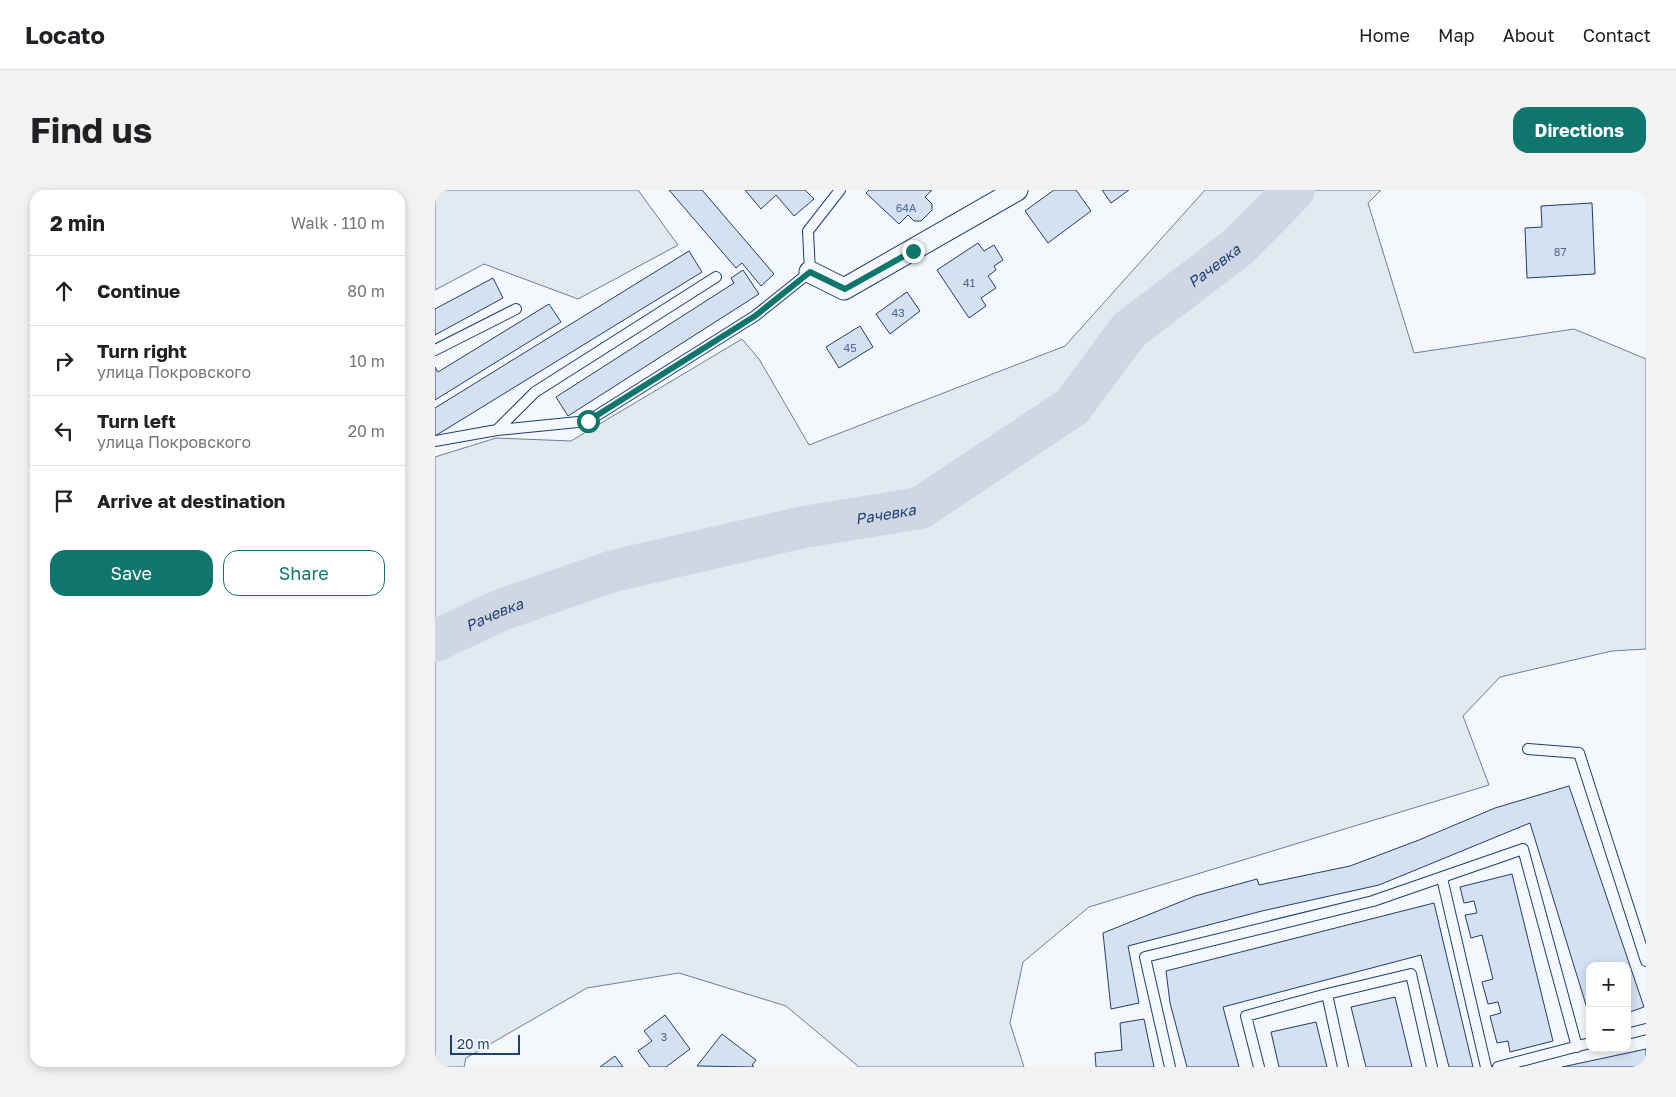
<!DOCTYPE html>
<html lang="en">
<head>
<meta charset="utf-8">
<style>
	:root { --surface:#fff; --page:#f2f2f2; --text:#202124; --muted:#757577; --line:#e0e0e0; --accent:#0f766e }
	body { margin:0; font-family:"Golos Text",sans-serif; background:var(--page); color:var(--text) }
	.controls { position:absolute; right:15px; bottom:15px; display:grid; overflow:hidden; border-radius:10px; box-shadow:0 2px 8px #0003 }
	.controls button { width:45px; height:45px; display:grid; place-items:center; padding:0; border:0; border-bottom:1px solid var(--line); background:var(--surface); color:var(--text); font:25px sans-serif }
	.scale { position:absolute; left:15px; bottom:12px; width:70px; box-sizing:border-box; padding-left:5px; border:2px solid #1d3f73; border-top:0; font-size:14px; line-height:18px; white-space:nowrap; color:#1d3f73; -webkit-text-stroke:4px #f4f7fb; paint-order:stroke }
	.stop { position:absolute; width:15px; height:15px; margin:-11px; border:4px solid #0f766e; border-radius:50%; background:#fff }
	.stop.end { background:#0f766e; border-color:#fff; box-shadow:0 1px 5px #0008 }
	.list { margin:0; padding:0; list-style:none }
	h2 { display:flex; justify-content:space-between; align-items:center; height:65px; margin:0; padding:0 20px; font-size:21px }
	h2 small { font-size:16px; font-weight:400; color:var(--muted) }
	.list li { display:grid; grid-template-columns:32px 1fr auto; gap:15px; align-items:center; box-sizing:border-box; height:70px; padding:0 20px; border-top:1px solid var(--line) }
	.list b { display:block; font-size:19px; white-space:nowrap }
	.list p { margin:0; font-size:16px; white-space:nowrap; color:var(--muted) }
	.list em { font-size:16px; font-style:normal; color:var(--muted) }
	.actions { display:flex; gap:10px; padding:15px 20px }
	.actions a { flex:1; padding:11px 0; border:1px solid var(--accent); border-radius:15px; text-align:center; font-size:18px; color:var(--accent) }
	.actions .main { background:var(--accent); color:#fff }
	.icon { flex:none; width:28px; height:28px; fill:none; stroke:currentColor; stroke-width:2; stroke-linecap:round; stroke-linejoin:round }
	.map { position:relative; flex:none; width:1211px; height:877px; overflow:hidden; border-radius:15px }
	header { display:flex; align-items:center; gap:30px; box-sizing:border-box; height:70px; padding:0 25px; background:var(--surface); border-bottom:1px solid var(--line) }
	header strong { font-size:24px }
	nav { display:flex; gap:28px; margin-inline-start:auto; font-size:18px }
	.intro { display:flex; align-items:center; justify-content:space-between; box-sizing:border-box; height:120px; padding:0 30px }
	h1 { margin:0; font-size:35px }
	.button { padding:12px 22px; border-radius:15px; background:var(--accent); color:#fff; font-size:18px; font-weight:700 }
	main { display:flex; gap:30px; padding:0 30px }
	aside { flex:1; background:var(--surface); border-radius:15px; box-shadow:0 2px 8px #0003 }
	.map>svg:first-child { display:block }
	.green { fill:#e3e9f0; stroke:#687fa3 }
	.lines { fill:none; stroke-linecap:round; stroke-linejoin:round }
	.river { stroke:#cfd7e4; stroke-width:42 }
	.building { fill:#d5e0f0; stroke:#1d3f73 }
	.service-casing { stroke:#1d3f73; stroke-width:12 }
	.minor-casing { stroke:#1d3f73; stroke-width:23 }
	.service { stroke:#f4f7fb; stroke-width:10 }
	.minor { stroke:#f4f7fb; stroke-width:21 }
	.route { stroke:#0f766e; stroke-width:6 }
	.labels { text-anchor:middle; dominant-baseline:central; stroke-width:4; stroke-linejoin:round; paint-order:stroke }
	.number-label { font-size:11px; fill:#4b6792 }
	.water-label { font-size:15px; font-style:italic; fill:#1d3f73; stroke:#f4f7fb }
</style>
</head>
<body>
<header>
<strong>Locato</strong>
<nav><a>Home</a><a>Map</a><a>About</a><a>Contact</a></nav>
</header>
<div class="intro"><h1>Find us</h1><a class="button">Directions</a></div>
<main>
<aside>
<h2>2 min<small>Walk · 110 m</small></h2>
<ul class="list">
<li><svg class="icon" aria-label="ahead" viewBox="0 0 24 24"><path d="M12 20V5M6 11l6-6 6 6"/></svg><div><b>Continue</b></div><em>80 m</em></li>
<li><svg class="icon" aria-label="right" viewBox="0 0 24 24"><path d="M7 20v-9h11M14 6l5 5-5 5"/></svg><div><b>Turn right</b><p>улица Покровского</p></div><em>10 m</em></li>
<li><svg class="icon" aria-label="left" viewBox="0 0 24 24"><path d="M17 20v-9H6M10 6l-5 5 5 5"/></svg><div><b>Turn left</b><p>улица Покровского</p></div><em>20 m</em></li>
<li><svg class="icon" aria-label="arrive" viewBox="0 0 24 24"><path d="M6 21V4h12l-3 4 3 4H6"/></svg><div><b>Arrive at destination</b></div></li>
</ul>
<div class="actions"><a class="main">Save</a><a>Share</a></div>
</aside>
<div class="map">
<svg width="1211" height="877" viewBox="0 0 1211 877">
	<rect width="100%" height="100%" fill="#f4f7fb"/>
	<path class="green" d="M0,0h203l40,55 -100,54 -94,-35 -49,26z
		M770,0h176l-13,13 46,150 160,-24 72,30v290l-34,2 -112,26 -37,39 26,69 -400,122 -66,55 -13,61 14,44h-165l-73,-61 -107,-33 -92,15 -121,70 -2,9h-29v-610l61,-19 75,3 171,-102 17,20 50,86 256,-99z"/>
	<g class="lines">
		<path class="river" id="s1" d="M0,451l66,-31 112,-39 191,-44 116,-19 152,-101 57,-77 109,-83 56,-57"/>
	</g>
	<path class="building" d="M234,0h33l72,84 -13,12 -19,-23 -6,5z
		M310,0h60l9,9 -20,17 -18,-21 -15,14z
		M434,0h63l-7,7 7,7v6l-11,11h-7l-6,-6 -9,9 -33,-31z
		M619,0h22l15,21 -43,32 -23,-32z
		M667,0h27l-18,13z
		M1157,13l3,71 -68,4 -2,-50 17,-1 -1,-21z
		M543,53l6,8 10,-6 9,15 -9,6 2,4 -8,6 8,12 -15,10 5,8 -17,12 -32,-48z
		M254,61l13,21 -267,164v-28z
		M308,80l16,24 -191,122 -12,-19 178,-114 -3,-5z
		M58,88l10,20 -68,37v-26z
		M472,102l13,19 -30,23 -14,-20z
		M114,114l12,18 -126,78v-33l3,5z
		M425,136l13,21 -34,21 -13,-21z
		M1134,596l75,221 -17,6v-47h-37v52l-60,-195 -151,62 -117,26 -134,35 11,57 -28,6 -8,-76 92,-37 62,-17 2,6 91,-19 69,-26 76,-32z
		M1077,684l41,167 -43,11 -2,-11 -11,2 -7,-27 11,-3 -3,-11 -10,2 -6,-22 11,-3 -11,-44 -11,3 -6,-23 12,-2 -3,-12 -10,2 -4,-16z
		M999,713l39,164h-24l-28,-112 -198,52 16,60h-52l-17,-64 -4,-32z
		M960,807l17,70h-46l-15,-60z
		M230,825l25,34 -24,18h-16l-12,-16 14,-10 -8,-10z
		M709,829l10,48h-58l-1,-14 27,-3 -2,-27z
		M881,832l11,45h-48l-8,-35z
		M287,844l34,26 -4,5 2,2 -57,-1z
		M1211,859v18h-84z
		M180,866l8,11h-23z"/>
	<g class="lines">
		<defs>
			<path id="service" d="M0,160l81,-41
				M62,240l38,-38 181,-115
				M0,251l62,-11 91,-9 167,-105 55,-44 -2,-41 32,-41
				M1093,559l51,4 67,208
				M1007,688l44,189
				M892,804l16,73
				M1192,844l19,-5
				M735,877l-25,-110 228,-56 150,-52 54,198
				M824,877l-13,-51 81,-22 84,-20 21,93
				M1063,877l92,-24"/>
			<path id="minor" d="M375,82l34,17 173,-99"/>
		</defs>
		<use href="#service" class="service-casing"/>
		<use href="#minor" class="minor-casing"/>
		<use href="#service" class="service"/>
		<use href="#minor" class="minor"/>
	</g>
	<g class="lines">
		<path class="route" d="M153,231l167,-105 55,-44 35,17 68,-38"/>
	</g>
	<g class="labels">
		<g class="number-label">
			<text x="471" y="17">64А</text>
			<text x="1125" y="61">87</text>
			<text x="534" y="92">41</text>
			<text x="463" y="122">43</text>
			<text x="415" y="157">45</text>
			<text x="229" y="846">3</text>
		</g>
		<g class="water-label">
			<text stroke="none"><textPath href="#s1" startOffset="890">Рачевка</textPath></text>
			<text stroke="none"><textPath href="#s1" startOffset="470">Рачевка</textPath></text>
			<text stroke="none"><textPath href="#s1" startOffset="65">Рачевка</textPath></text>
		</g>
	</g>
</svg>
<div class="controls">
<button>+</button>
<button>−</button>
</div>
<div class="scale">20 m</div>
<div class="stop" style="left:153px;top:231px"></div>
<div class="stop end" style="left:478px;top:61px"></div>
</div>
</main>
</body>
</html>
